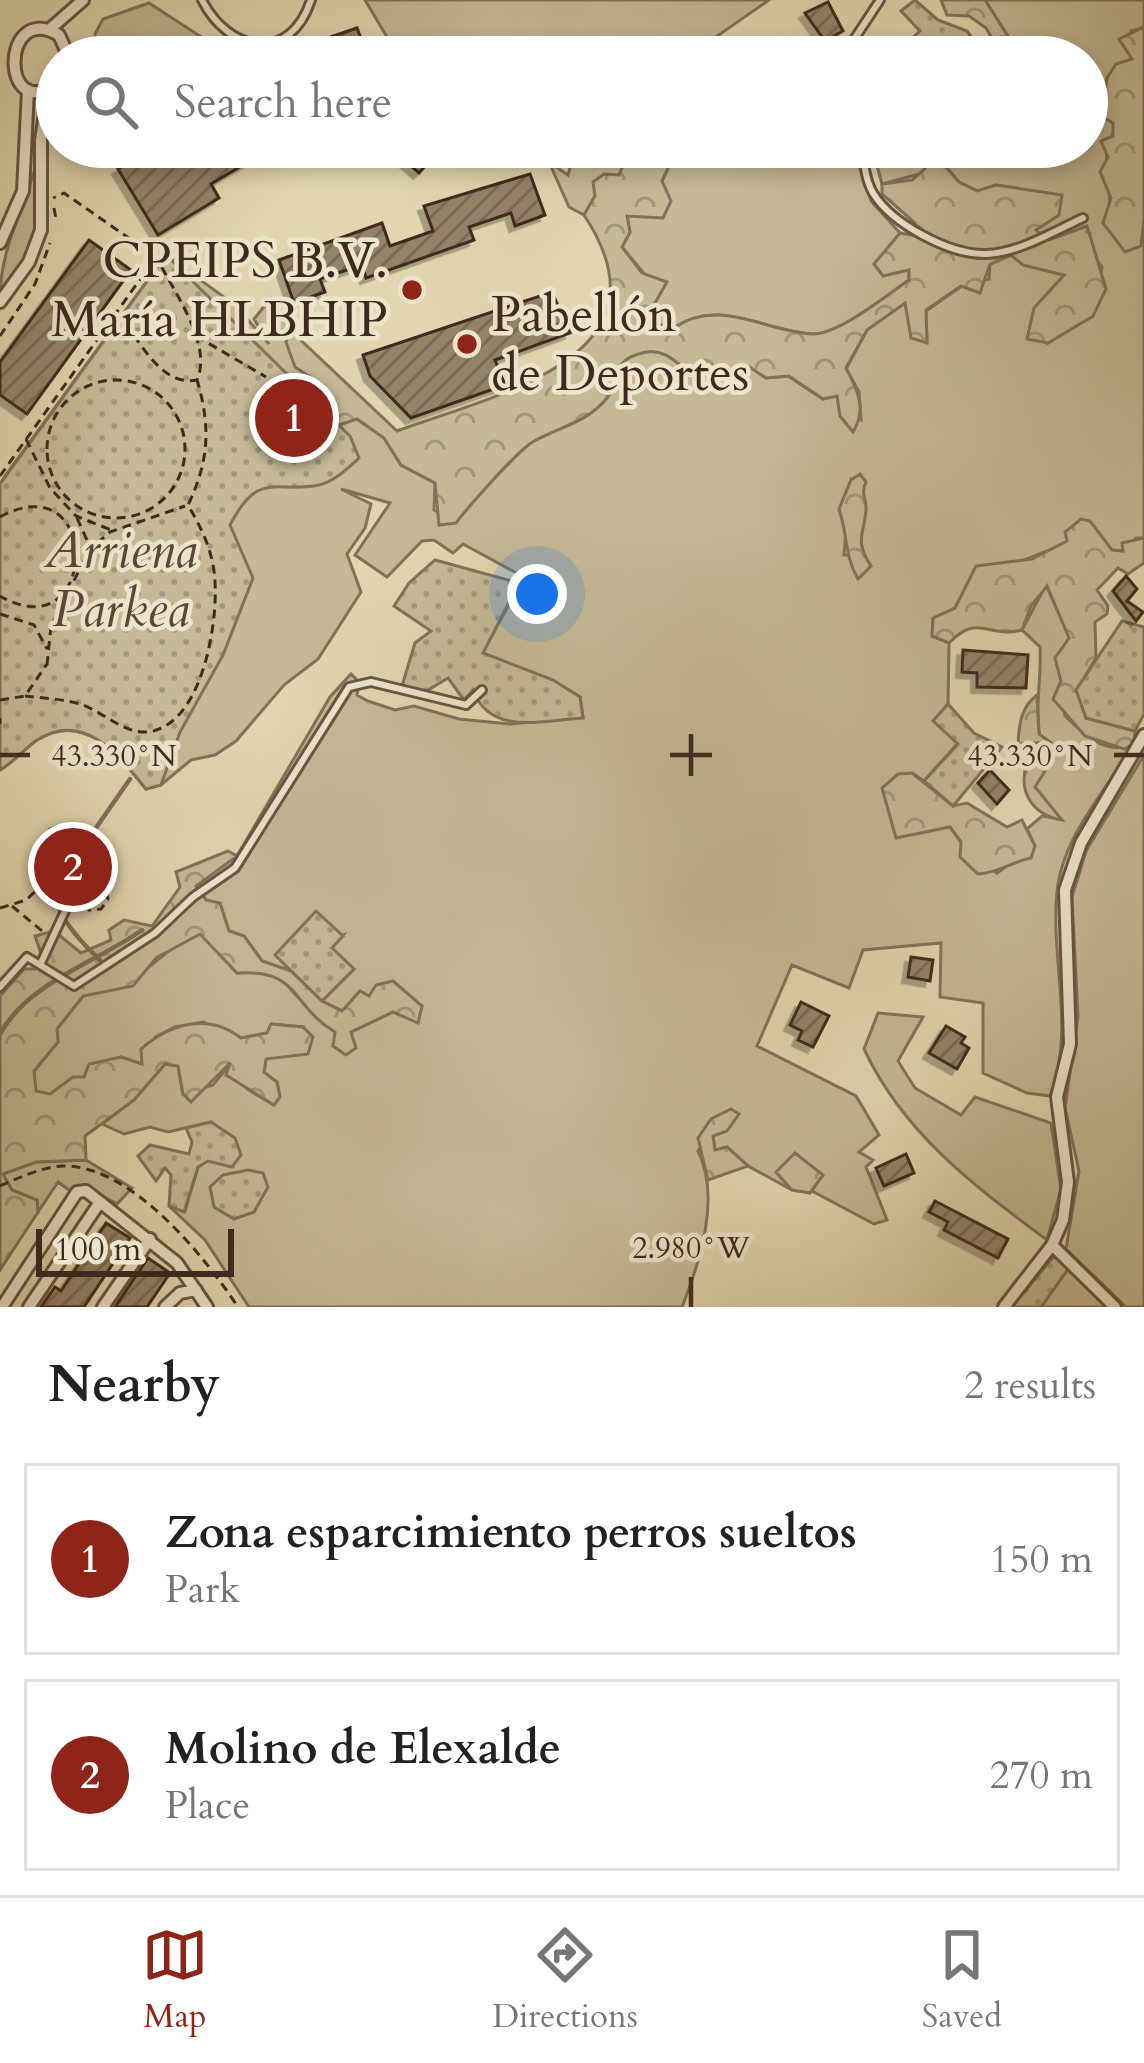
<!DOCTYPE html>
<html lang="en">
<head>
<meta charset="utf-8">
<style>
	:root { --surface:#fff; --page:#f6f6f6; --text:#222; --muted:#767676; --line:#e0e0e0; --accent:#8f2418 }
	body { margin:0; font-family:Cardo,serif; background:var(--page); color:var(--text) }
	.scale { position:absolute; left:36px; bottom:30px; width:198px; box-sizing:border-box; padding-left:12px; border:6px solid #3f2a1e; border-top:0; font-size:33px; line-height:42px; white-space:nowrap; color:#3f2a1e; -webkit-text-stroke:9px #ece4cb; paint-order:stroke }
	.you { position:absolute; left:537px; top:594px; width:42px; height:42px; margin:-30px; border:9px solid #fff; border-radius:50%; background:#1a73e8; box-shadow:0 0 0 18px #1a73e833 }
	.badge { display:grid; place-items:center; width:78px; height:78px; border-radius:50%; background:var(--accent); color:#fff; font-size:39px; font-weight:700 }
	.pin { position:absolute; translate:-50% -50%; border:6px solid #fff; box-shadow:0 3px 12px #0006 }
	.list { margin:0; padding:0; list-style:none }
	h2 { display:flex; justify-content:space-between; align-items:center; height:156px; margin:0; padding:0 48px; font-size:51px }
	h2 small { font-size:39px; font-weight:400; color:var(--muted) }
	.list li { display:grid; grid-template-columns:78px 1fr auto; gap:36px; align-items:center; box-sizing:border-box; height:192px; margin:0 24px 24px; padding:0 24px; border:3px solid var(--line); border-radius:0px }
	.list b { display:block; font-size:45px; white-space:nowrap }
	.list p { margin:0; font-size:39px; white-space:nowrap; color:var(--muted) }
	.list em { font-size:39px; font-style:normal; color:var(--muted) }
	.icon { flex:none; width:66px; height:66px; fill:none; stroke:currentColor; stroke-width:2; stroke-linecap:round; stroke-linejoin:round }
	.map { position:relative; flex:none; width:1144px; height:1307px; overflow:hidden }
	.search { position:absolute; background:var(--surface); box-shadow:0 6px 18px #0003; left:36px; right:36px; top:36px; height:132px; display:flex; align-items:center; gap:30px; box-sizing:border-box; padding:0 42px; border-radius:66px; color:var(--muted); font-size:45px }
	.sheet { height:588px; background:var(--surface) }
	nav { display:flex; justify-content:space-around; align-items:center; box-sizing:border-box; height:168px; border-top:3px solid var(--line); background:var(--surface); font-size:33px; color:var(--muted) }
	nav a { display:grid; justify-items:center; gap:6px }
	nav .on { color:var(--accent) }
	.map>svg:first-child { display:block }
	.grass { fill:#c5b996; stroke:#82725a; stroke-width:3; fill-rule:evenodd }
	.forest { fill:url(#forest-crowns); stroke:#82725a; stroke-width:3 }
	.park { fill:url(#park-dots); stroke:#82725a; stroke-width:3 }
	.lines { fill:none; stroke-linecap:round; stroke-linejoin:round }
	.stream { stroke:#7f6e58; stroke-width:4.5 }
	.building { fill:url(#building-hatch); stroke:#3f2a1e; stroke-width:3; filter:url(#shadow) }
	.lane-casing { stroke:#685542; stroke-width:12 }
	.street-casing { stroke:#685542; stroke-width:16 }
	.path { stroke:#3f2a1e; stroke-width:3; stroke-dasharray:9 6; stroke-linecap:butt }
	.lane { stroke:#ece4cb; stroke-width:6 }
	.street { stroke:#ece4cb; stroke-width:10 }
	.ticks { fill:none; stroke:#3f2a1e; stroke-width:4.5 }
	.poi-dot { fill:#8f2418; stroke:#ece4cb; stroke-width:4.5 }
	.labels { text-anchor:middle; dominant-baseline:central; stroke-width:9; stroke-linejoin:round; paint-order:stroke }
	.poi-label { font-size:51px; fill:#3f2a1e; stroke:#ece4cb; text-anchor:end }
	.park-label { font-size:51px; font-style:italic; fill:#5a4736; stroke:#ece4cb }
	.ticks-label { font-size:30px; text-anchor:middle; fill:#3f2a1e; stroke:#ece4cb; stroke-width:9; stroke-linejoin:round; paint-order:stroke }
</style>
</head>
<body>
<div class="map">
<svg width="1144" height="1307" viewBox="0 0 1144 1307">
	<defs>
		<pattern id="forest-crowns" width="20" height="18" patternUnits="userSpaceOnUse" patternTransform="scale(3)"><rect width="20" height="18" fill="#c5b996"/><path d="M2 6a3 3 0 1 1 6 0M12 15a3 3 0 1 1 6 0" fill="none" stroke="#a1977a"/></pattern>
		<pattern id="park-dots" width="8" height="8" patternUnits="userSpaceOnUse" patternTransform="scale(3)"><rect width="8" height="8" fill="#c5b996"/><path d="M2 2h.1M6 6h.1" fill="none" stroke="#a1977a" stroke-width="1.8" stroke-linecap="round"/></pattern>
		<pattern id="building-hatch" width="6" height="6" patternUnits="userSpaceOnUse" patternTransform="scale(3)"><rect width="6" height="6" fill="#938369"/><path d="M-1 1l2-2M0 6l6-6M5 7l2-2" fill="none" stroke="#796b56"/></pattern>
		<filter id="shadow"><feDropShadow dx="-5.5" dy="5.5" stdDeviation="0" flood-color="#0004"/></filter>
	</defs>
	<rect width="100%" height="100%" fill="#e1d6af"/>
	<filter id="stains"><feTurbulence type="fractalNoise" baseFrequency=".00167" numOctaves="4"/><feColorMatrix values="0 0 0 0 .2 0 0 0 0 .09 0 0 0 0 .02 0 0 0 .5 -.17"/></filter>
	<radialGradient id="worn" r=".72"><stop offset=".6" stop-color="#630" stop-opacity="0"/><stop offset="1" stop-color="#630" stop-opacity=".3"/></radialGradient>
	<path class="grass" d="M365,0h404l-82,57h-278l-22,-20z
		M985,0h159v27l-13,4c3,39 -12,78 -22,115 -7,22 2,44 1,66l30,19 4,-12v319h-8l-13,13 -11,-1 -17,-18 -122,48 -18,28 -22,11 -1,17 17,7 -1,61 -14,17 24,22 -34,38 -12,-8 49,69 36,31 38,-27 -8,-17 15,-13 18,3 -25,-32 2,-31 -8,1 -2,-10 15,-1c-9,-32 0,-66 -2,-99l-18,-17 24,-45 24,53 -9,43 4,35c19,18 41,41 69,28 -27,45 -72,93 -77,148 -7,68 19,138 -7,204l-23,-3 -44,-20v-70l-43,-6 1,-54 -78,7 -14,38 -57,-23 -35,81 99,50 23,39 -20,17 14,8 -7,7 21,53 -13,4 -98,-52 16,18 -44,-24 -21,-19 -12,4 -2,-15 18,-27 -33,42c23,46 2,111 -16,156h-433l-44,-67 -36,-34 16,5 13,-44 9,-7 25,6 -21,-44 -43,10 -18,-5 -26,7 -22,-10 32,-24 31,-36 13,2 5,28 30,-9 20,-24 14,28 27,16 6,-8 -3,-15 -13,-9 2,-14 36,-32 -30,-3 -5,9 -26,5 -38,-16 -28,5 -20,10 -13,27 -21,-7 -71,38 -15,-4 -1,-20 24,-29 -1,-13 26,-33 54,-19 40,-33 23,-11 37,40c58,-3 38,8 72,34 13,10 28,17 42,25l42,-20 25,10 4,-16 -29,-24 -50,29 -21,-10 32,-32 -23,-21 12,-13 -67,20 15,16 -29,-10 -18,-25 -15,-5 -9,-27 -14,-4 -10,-15 41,-29 93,-159 21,-23 8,8 -2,13 11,6 27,9 19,-4 45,13 52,5 72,-7 -3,-20 -27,-17 -71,-26 42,-77 -61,-33 -10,9 -19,-13 -12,1 -35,36 -32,-22 35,-52 -49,-14 30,15 -6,24 -18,26 14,38 -43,67 -34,26 -48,56 -21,14 -24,5 -30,25 -15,4c-27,-33 -61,-79 -109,-49 -13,9 -23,22 -37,30v-286l5,-8 161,-221 69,50 34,39 -15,-25 17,-21 19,32 -4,12 22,36 16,7 3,13 57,40 17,27 34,18 -1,27 22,12c12,-15 63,-73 78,-81 25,-14 54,-19 73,-43 15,-20 2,-39 39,-46 20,-4 33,14 49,24l54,-10 17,12 22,-2 35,23 14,-4 24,24 -2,-27 -13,-23 21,-39 39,-28 21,41 -1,-32 36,-25 27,-7 1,-15 21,-9 12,10 41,10 -13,19 -3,49 45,-27 9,-49 -12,-16v-17l-41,6 -14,-10 -17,-42 -22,-3 -18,6 -19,-9 -13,-15 -64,17 -7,-26 12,-11h200v-90h-66zM851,480l15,30 -7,17 4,27 -19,1 2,-24 -7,-21z
		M149,3l83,54h-136l-1,-23 8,-15z
		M576,147h55l-12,28 -24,21 -11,19 -15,-8 -20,-45 19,13z
		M749,147h107l15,54 29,32 -8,11 17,26v10c-23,16 -71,55 -97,54 -48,-3 -93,-37 -138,-6l-20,-5 -2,-15 8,-15 -38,-46 8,-15 -3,-17 35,-34 8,-17z
		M34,172c12,47 -6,88 -34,125 0,-42 20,-83 34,-125z
		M1144,755v552h-18l-60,-58 13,-78 -14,-63 13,-91 -6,-120 14,-46z
		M878,1013l45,4 -25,44 17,27 46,27 14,-18 76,26 10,66 -14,51c-74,-55 -143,-106 -183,-191z
		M86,1160l46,28 -15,16 -34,-19 -14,5 -11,-8 -20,30 -1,-12 -25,-10 -10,-16 34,-12z
		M1068,1269l38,38h-65z"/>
	<path class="forest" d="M941,0h44l36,57h-18l-17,-29 -17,-12 -22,-1z
		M1144,27v192l-3,27 -16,6 -22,-29 8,-25 -11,-26 8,-15 -7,-16 12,-5v-13l-11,-6 5,-39 9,-14 16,-5 -13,-20z
		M631,147h28l11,17 -8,17 9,20 -8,17 -36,-2 3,16 -8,15 20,26 25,9 -15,26 3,16 19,4c45,-31 89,3 138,6 26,1 74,-38 97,-54v-10l-26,6 -9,-12 26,-31 16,3 -1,-13 -33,-29v-10l30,-4 17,-15 17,2 13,15 18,9 19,-6 66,10 -3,20 -23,15 13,10 38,-14 19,63 -13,27 -45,27 -21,-4 7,-31 30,-33 -41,-10 -12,-10 -21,9 -10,29 -19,-7 -35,24 1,33 -16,-5 -6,-35 -38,27 -21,38c12,22 21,42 7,64l-13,-16 -3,-20 -14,3 -34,-23 -23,2 -18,-12 -53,10c-16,-10 -29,-28 -49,-24 -37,7 -24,27 -39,46 -19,24 -48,29 -73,43 -15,8 -66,66 -78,82l-17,2 -4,-42 -34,-18 -17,-27 -27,-19 -18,6 -16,-13 1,-26 -29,-19 -9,-25 4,-12 107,101c97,-36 282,-73 187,-216l11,-19 -2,-14 11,-8 15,1z
		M860,474l6,8c-6,13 1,15 0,28 -2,25 -12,30 5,56l-13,13c-14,-24 -10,-44 -19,-70l12,-29z
		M1081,519l9,2 22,29 11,1 -1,-8 22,-5v25l-16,11 -10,-6 -21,22 11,16 -1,8 -12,8 1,36 -19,32 9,28 49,13 -1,13 -10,5 -39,-13 -32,-37 8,-18 -6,-23 14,-20 -22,-52 -16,20 -9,24c-35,9 -43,-18 -73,13l-17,-7 1,-18 22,-10 21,-42 56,-7 35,-18 -2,-9z
		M1037,695l2,39 11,8 -32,2c1,-20 3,-37 19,-49z
		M1037,756l10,12 -12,19 27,33c-32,-6 -46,-31 -33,-63z
		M912,773l41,33 14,-3 40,24 15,-7 13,26 -4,12c-20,4 -32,15 -53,16l-18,-17 1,-15 -11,-15 -54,11 -14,-50 16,-14z
		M228,851l9,5 -41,30 10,14 14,3 9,28 15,5 18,25 29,10 31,30 20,10 18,-20 9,5 7,-11 17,-4 29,25 -4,17 -25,-11 -42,20 5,16 -10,7 -13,-9 2,-14c-45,-27 -34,-63 -98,-59l-37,-39 -44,24 -23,28 -50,10 -26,33 1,13 -24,29 2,20 14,3 23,-17h11l5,-13 32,-7 21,7 -1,-15c29,-25 67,-37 100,-11l26,-5 4,-9 32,3 10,10 -5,17 -42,5 -2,13 13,10 3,15 -6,8 -48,-30 4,-12 -39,39 -8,-8 -5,-28 -13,-2 -31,36 -49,36 1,24 -50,2 -33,12 9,16 25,10 1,12 -38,58v-274l24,-27h11l8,-10 -8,-23 19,-5 27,22 30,-13 -2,-10 15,-10 28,6 28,-39 -4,-15z
		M731,1109l8,5 -12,17 -14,5 2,14 12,-3 21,19 -40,14 -10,-42 13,-19z
		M795,1153l28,22 -13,18 -18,-3 -16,-18z"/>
	<path class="park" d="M915,0l23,20 29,11 19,26h-94l28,-26 -19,-20z
		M659,147h90l-79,17z
		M166,255l184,181 9,22c-12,11 -24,23 -40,27 -44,9 -60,-16 -89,40l23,53 -30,77 -43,77 -19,53 -15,4c-27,-33 -61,-79 -109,-49 -13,9 -23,22 -37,30v-286z
		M435,560l84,23 -36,70 70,27 27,17 3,21c-38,2 -93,19 -110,-28l-9,10 -16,-22 -25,15 -21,-7 13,-43 16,-12 -37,-25 15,-23z
		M1122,621l22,6v87l-9,17 -49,-13 -10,-28z
		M948,704l26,29 28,14 -49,59 -29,-25 34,-37 -25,-23z
		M316,911l27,25 -11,12 22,21 -32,32 -47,-46z
		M211,1122l24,16 6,17 -9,12 -24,-6 -10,6 -14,45 -15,-6 2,-31 -6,-7 -9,13 -18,-25 12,-11 39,9 3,-12 -6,-14z
		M248,1170l15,3 5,14 -14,25 -20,7 -20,-12 -4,-20 13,-12z
		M1054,1256l14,13 -27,38h-29z"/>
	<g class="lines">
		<path class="stream" d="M91,835l39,-56
			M62,847c-23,48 3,80 38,113
			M0,1034c28,-51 95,-71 142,-104"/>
	</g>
	<path class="building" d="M828,2l15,29 -18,10 -20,-28z
		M357,28l11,29h-40l-6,-17z
		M154,147l15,4 104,-4 -62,37 8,14 -61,37 -40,-66z
		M389,147h53l-23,26z
		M530,174l15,41 -30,11 -4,-13 -42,14 5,13 -108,38 -4,-13 -42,14 5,13 -31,11 -15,-43 103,-37 8,23 43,-15 -9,-25z
		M89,240l42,30 -104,144 -27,-19v-33z
		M552,292l18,41 -75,27 10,25 -94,33 -41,-42 -7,-21z
		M1126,576l11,13 -10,12 16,11 -7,9 -23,-30z
		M963,650l65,5 -2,33 -49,-1v-14l-15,-1z
		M990,770l19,20 -12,14 -19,-21z
		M911,957l22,3 -3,21 -22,-4z
		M801,1002l28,14 -16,31 -15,-7 4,-9 -12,-6z
		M946,1026l19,11 -4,6 8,5 -12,21 -28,-16z
		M906,1154l8,19 -30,13 -8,-18z
		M935,1201l73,38 -10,19 -54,-28 4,-8 -19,-10z
		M106,1223l24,15 -46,69h-43l14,-20 6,4z
		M148,1258l22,15 -23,34h-32z"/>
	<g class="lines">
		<defs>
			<path id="lane" d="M202,0c27,53 88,64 109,0
				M853,57v-16l27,-41
				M862,147c2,15 3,32 11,46 19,31 77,62 113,61 33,-1 68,-23 97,-36
				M40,965l31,-67
				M0,987l27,-30 47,29 81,-53 38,-36 42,-29 114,-181 22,-5 95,23 16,-15"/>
			<path id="street" d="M50,29l33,-29
				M57,83c-57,43 -57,-83 2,-48l10,22
				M0,243l23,-52 5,-101
				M0,302l29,-40 12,-32v-90l8,-52
				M100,1202l77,61 30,44
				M1052,1245l63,62
				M2,1307l75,-115 9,-1 14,11 -71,105
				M103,1307l47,-68
				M165,1307l15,-14 16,-3
				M1004,1307l48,-62 11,-25 5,-38 -11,-85 13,-53 -5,-154 16,-47 63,-108"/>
		</defs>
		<use href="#lane" class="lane-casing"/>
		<use href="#street" class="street-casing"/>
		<path class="path" d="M54,208l2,11
			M115,312c25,25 43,75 82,68 16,-36 -24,-89 -40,-122
			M0,336l35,-52 15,-41
			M196,336l70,41
			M47 449a69 69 0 1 1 138 0a69 69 0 1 1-138 0Z
			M26,439l24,49 26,28 38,15
			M0,476l156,-219 -92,-64 -11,5
			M0,517c103,-56 99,136 0,79
			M77,518l13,29
			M0,614l34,11 13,24
			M47,665l4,-39 39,-77 20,-17 75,-26
			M25,696c18,2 38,3 55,8 22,7 44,30 67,28 58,-5 75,-124 66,-167 -4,-22 -14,-41 -25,-60 21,-44 23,-78 9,-125
			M0,700l25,-4 22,-32
			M0,718v6
			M12,906l30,25
			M0,908l26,-8 13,-12 7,-57 14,-6 35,12 13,62 -7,10 -12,1 -9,-11
			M0,1186c18,-8 42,-19 62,-20 69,-2 143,91 176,141"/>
		<use href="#lane" class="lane"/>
		<use href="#street" class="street"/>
	</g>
	<path class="ticks" d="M691,734v42M0,755h30M670,755h42M1114,755h30M691,1277v30"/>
	<g class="poi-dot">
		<circle cx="412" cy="290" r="12"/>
		<circle cx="467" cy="344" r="12"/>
	</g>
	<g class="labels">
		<g class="poi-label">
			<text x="388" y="261">CPEIPS B.V.<tspan x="388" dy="59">María HLBHIP</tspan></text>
			<text x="491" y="315" text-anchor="start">Pabellón<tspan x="491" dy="59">de Deportes</tspan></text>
		</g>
		<g class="park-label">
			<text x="121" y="551">Arriena<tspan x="121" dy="59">Parkea</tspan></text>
		</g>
	</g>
	<g class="ticks-label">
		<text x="114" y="766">43.330°N</text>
		<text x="1030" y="766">43.330°N</text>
		<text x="691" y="1258">2.980°W</text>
	</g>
	<rect width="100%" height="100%" filter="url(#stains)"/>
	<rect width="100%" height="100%" fill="url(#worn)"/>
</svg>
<div class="scale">100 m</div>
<div class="you"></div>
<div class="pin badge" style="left:294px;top:418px">1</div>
<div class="pin badge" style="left:73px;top:867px">2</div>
<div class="search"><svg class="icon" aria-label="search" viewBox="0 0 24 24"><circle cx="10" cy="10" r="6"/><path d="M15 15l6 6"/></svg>Search here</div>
</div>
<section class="sheet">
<h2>Nearby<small>2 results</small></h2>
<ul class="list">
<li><span class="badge">1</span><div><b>Zona esparcimiento perros sueltos</b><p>Park</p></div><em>150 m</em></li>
<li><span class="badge">2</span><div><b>Molino de Elexalde</b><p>Place</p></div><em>270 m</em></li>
</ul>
</section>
<nav>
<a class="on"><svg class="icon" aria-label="map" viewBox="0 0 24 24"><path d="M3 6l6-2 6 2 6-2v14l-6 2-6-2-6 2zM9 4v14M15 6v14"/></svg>Map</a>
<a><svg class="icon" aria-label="directions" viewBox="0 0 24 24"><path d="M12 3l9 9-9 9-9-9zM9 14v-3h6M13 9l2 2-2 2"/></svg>Directions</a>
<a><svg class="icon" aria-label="saved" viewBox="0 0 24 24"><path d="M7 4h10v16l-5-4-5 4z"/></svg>Saved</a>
</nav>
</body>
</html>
